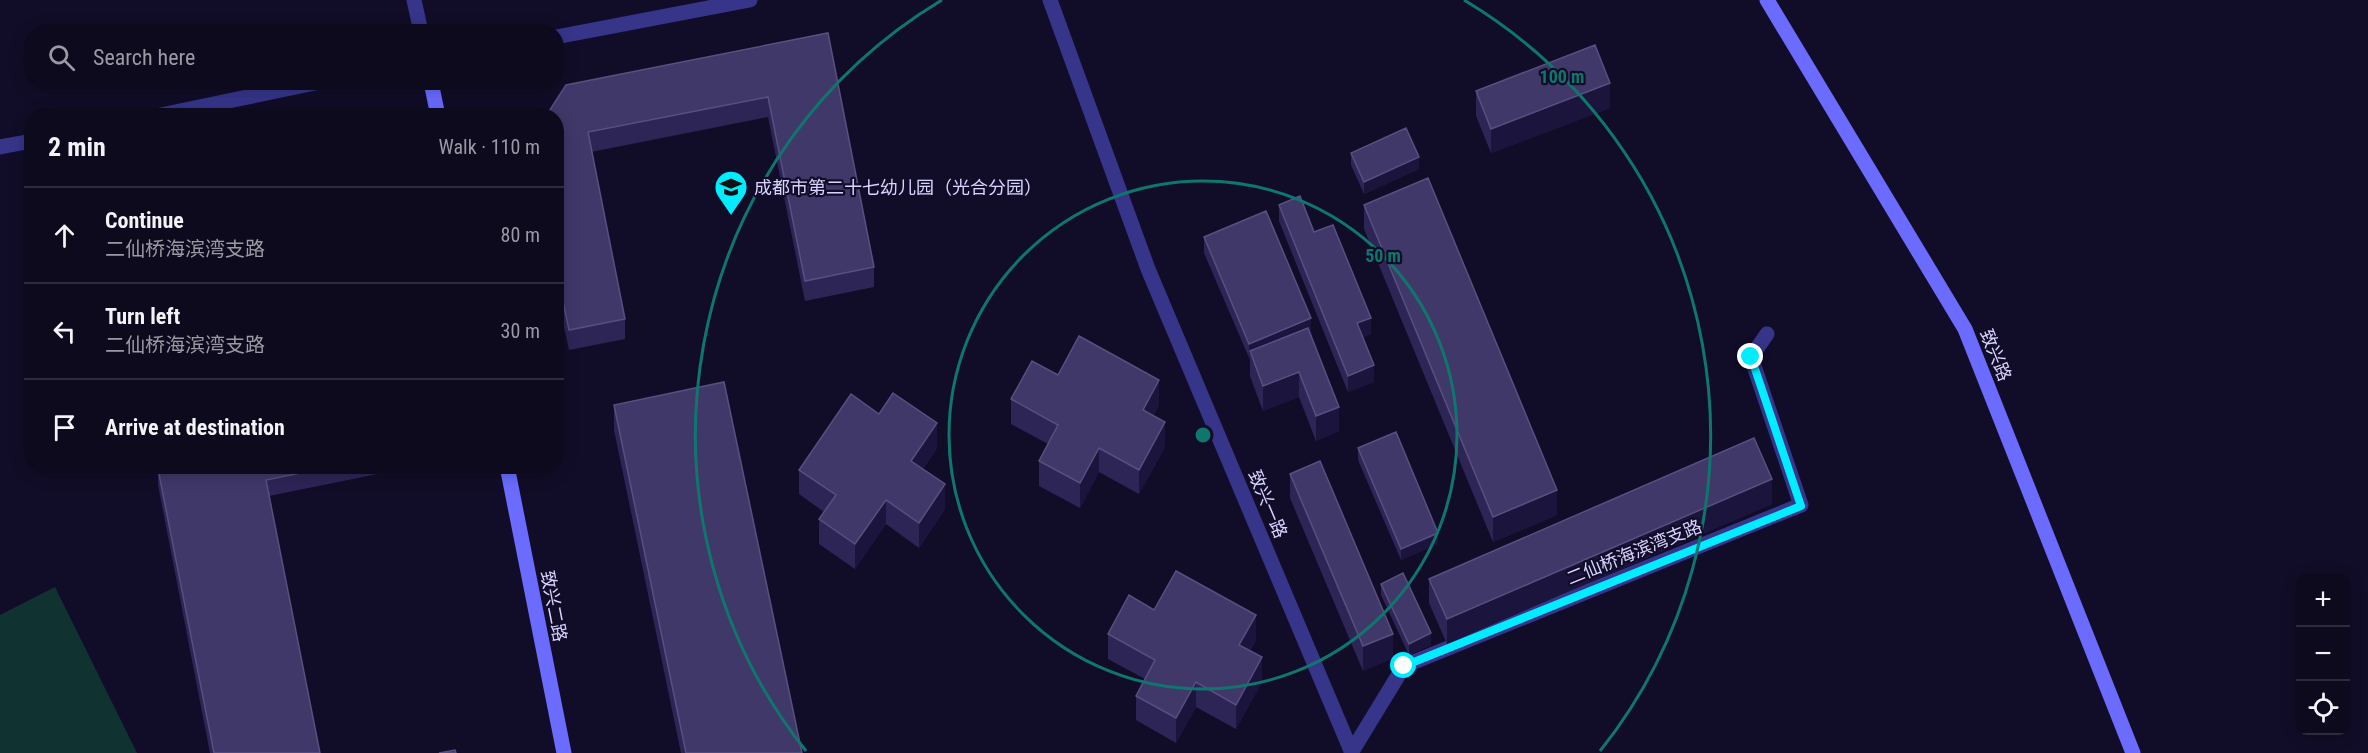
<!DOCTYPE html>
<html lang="en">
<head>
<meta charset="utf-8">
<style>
	:root { --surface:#0d0a1e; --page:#161327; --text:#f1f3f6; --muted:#9a9aa4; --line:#2d2b3c }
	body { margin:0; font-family:"Roboto Condensed","Noto Sans SC",sans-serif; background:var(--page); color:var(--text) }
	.controls { position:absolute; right:18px; bottom:18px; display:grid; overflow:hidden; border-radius:12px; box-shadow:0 3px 15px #0003 }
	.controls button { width:54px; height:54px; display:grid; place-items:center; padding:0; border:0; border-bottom:2px solid var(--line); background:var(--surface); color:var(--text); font:30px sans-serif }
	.stop { position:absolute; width:18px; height:18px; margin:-14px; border:4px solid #00ecff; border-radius:50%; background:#fff }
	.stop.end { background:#00ecff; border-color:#fff; box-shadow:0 2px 6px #0008 }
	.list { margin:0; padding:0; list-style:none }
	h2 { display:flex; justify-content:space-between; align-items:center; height:78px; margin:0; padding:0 24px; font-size:26px }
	h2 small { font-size:20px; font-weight:400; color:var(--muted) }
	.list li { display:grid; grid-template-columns:39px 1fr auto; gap:18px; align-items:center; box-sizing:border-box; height:96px; padding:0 24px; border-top:2px solid var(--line) }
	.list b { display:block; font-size:22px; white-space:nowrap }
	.list p { margin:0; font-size:20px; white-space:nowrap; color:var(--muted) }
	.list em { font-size:20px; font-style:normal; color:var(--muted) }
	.icon { flex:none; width:33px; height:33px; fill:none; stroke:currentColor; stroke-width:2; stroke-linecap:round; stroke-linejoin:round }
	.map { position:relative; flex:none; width:2368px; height:753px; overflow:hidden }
	.search { position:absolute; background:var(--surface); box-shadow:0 3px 15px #0003; left:24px; top:24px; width:540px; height:66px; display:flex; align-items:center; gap:15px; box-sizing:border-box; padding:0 21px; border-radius:24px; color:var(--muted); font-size:22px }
	.panel { position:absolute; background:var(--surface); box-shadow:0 3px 15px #0003; left:24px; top:108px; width:540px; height:366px; border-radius:24px }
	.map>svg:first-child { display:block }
	.green { fill:#103230 }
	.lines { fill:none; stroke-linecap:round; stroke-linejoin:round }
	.street { stroke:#36358a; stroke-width:15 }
	.secondary { stroke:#6b6bff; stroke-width:15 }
	.wall { fill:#2e2557 }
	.shaded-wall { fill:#1b143c }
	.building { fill:#403869; stroke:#585080; stroke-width:1.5 }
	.route { stroke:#00ecff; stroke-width:8 }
	.ring { fill:none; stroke:#0f766e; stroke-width:3 }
	.labels { text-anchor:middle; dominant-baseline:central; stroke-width:4.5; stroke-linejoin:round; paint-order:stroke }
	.poi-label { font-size:18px; fill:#d8d4ff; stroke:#110d28; text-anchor:start }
	.street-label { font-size:18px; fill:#d8d4ff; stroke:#110d28 }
	.centre { fill:#0f766e; stroke:#110d28; stroke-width:3 }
	.ring-label { font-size:18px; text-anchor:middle; font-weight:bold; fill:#0f766e; stroke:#110d28; stroke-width:4.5; stroke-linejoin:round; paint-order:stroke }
</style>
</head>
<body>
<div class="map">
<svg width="2368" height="753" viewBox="0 0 2368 753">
	<rect width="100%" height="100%" fill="#110d28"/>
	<path class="green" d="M55,587l82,166h-137v-138z"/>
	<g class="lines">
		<path class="street" d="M414,0l7,32
			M1050,0l98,269 204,484
			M556,37l194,-37
			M156,116l164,-34
			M0,147l32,-6
			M1351,753l53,-87 397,-161 -50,-148 16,-23"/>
		<path class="secondary" d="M1767,0l198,329 168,424
			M431,82l7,34
			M507,466l57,287"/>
	</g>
	<path class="wall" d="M828,33l46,234v20l-69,14 -37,-184 -177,35 34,167v20l-56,11 -13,-61v-173z
		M1476,91l134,17 -119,45 -15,-37z
		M1351,153l68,16 -55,25 -13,-29z
		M1279,205l35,27 57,102 -8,3 11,45 -26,10 -69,-171z
		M1364,205l193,310 -64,27 -129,-313z
		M1204,237l107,97 28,97 -23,10 -17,-44 -36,14 -13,-35v-16l-46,-107z
		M1058,375l101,30 -6,11 12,31 -26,47 -40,-22 -19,36 -41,-22v-25l9,-17 -37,-20v-25z
		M614,405l188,348h-121l-67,-323z
		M879,414l58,34 -14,21 22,40 -26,39 -33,-24 -31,45 -36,-25v-25l5,-7 -25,-18v-24z
		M1358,448l80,96 -37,16 -43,-100z
		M170,466h247l-148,30 51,257h-110l-52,-268v-16z
		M1290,474l103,184 -30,13 -73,-173z
		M1772,504l-325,140 -18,-41v-24z
		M1381,584l50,61 -22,10 -28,-60z
		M1154,610l102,30 -6,11 12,31 -26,47 -40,-22 -20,36 -40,-23v-24l9,-17 -37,-20v-25z"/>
	<path class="shaded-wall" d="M1610,83v25l-119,45v-24z
		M1419,157v12l-55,25v-12z
		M1311,318v16l-61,17 -1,9v-16z
		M1371,318v16l-14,6v-17z
		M1374,365v17l-26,10v-16z
		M1299,372v25l-36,14v-25z
		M1159,380v25l-16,30v-25z
		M1339,407v24l-23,10v-25z
		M1165,422v25l-26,47v-24z
		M937,423v25l-26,38v-25z
		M1099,448v24l-19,36v-25z
		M1772,479v25l-325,140v-25z
		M945,484v25l-26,39v-25z
		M1557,490v25l-64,27v-25z
		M886,500v24l-31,45v-25z
		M1438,533v11l-37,16v-11z
		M1256,615v25l-17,30v-25z
		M1431,633v12l-22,10v-11z
		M1393,634v24l-30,13v-25z
		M1262,657v25l-26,47v-24z
		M1196,682v25l-20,36v-25z"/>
	<path class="building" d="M828,33l46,234 -69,14 -37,-184 -180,35 37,187 -56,11 -13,-62v-152h-10l20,-31z
		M1595,45l15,38 -119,46 -15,-38z
		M320,111l4,5h-26z
		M1406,128l13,29 -55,25 -13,-29z
		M1428,178l129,312 -64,27 -129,-312z
		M1300,196l14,36 19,-7 38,93 -14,5 17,42 -26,11 -69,-171z
		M1266,211l45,107 -62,26 -45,-107z
		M1308,328l31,79 -23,9 -17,-44 -36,14 -13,-35z
		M1079,336l80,44 -16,30 22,12 -26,48 -40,-22 -19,35 -41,-22 19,-36 -47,-26 21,-38 26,14z
		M724,382l78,371h-116l-72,-348z
		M893,393l44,30 -26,38 34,23 -26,39 -33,-23 -31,44 -36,-25 17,-24 -37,-25 52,-76 28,20z
		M1396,432l42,101 -37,16 -43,-101z
		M1754,438l18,41 -325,140 -18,-40z
		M1320,461l73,173 -30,12 -73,-172z
		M170,466h165l-69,14 54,273h-106l-56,-284z
		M1176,571l80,44 -17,30 23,12 -26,48 -40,-23 -20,36 -40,-22 19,-36 -47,-26 21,-39 25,15z
		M1403,573l28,60 -22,11 -28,-60z
		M455,750l1,3h-17z"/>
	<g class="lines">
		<path class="route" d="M1404,666l397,-160 -50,-149"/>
	</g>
	<g class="ring">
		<circle cx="1203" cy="435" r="254"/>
		<path d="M806 751A507 507 0 0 1 942 0M1464 0A507 507 0 0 1 1600 751"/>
	</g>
	<defs>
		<symbol id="school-pin" viewBox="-11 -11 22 30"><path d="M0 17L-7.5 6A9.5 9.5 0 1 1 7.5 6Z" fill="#00ecff" stroke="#110d28"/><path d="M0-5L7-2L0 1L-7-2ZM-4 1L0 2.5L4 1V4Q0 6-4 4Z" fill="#111"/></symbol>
	</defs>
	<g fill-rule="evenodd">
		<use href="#school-pin" x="712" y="168" width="38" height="52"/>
	</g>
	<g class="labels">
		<g class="poi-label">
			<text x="754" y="187">成都市第二十七幼儿园（光合分园）</text>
		</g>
		<g class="street-label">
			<text transform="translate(1996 355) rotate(68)">致兴路</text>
			<text transform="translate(1268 504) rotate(67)">致兴一路</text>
			<text transform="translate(1634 552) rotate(-22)">二仙桥海滨湾支路</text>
			<text transform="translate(554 606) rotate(79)">致兴二路</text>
		</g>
	</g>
	<circle cx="1203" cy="435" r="9" class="centre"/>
	<g class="ring-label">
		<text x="1562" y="83">100 m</text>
		<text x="1383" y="262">50 m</text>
	</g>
</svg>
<div class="controls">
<button>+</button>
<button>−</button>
<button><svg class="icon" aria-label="locate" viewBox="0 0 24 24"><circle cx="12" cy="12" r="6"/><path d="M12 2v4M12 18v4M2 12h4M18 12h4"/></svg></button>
</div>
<div class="stop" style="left:1404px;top:666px"></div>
<div class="stop end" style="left:1751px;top:357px"></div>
<div class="search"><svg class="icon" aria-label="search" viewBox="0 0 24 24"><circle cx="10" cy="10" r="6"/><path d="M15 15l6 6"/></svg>Search here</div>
<section class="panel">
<h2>2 min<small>Walk · 110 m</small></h2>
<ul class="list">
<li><svg class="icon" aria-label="ahead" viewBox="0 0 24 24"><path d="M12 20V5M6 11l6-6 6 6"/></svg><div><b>Continue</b><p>二仙桥海滨湾支路</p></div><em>80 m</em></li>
<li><svg class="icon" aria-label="left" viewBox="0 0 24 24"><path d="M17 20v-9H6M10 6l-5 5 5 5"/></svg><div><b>Turn left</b><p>二仙桥海滨湾支路</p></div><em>30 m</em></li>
<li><svg class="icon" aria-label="arrive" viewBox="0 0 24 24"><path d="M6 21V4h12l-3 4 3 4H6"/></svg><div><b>Arrive at destination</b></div></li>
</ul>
</section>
</div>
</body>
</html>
